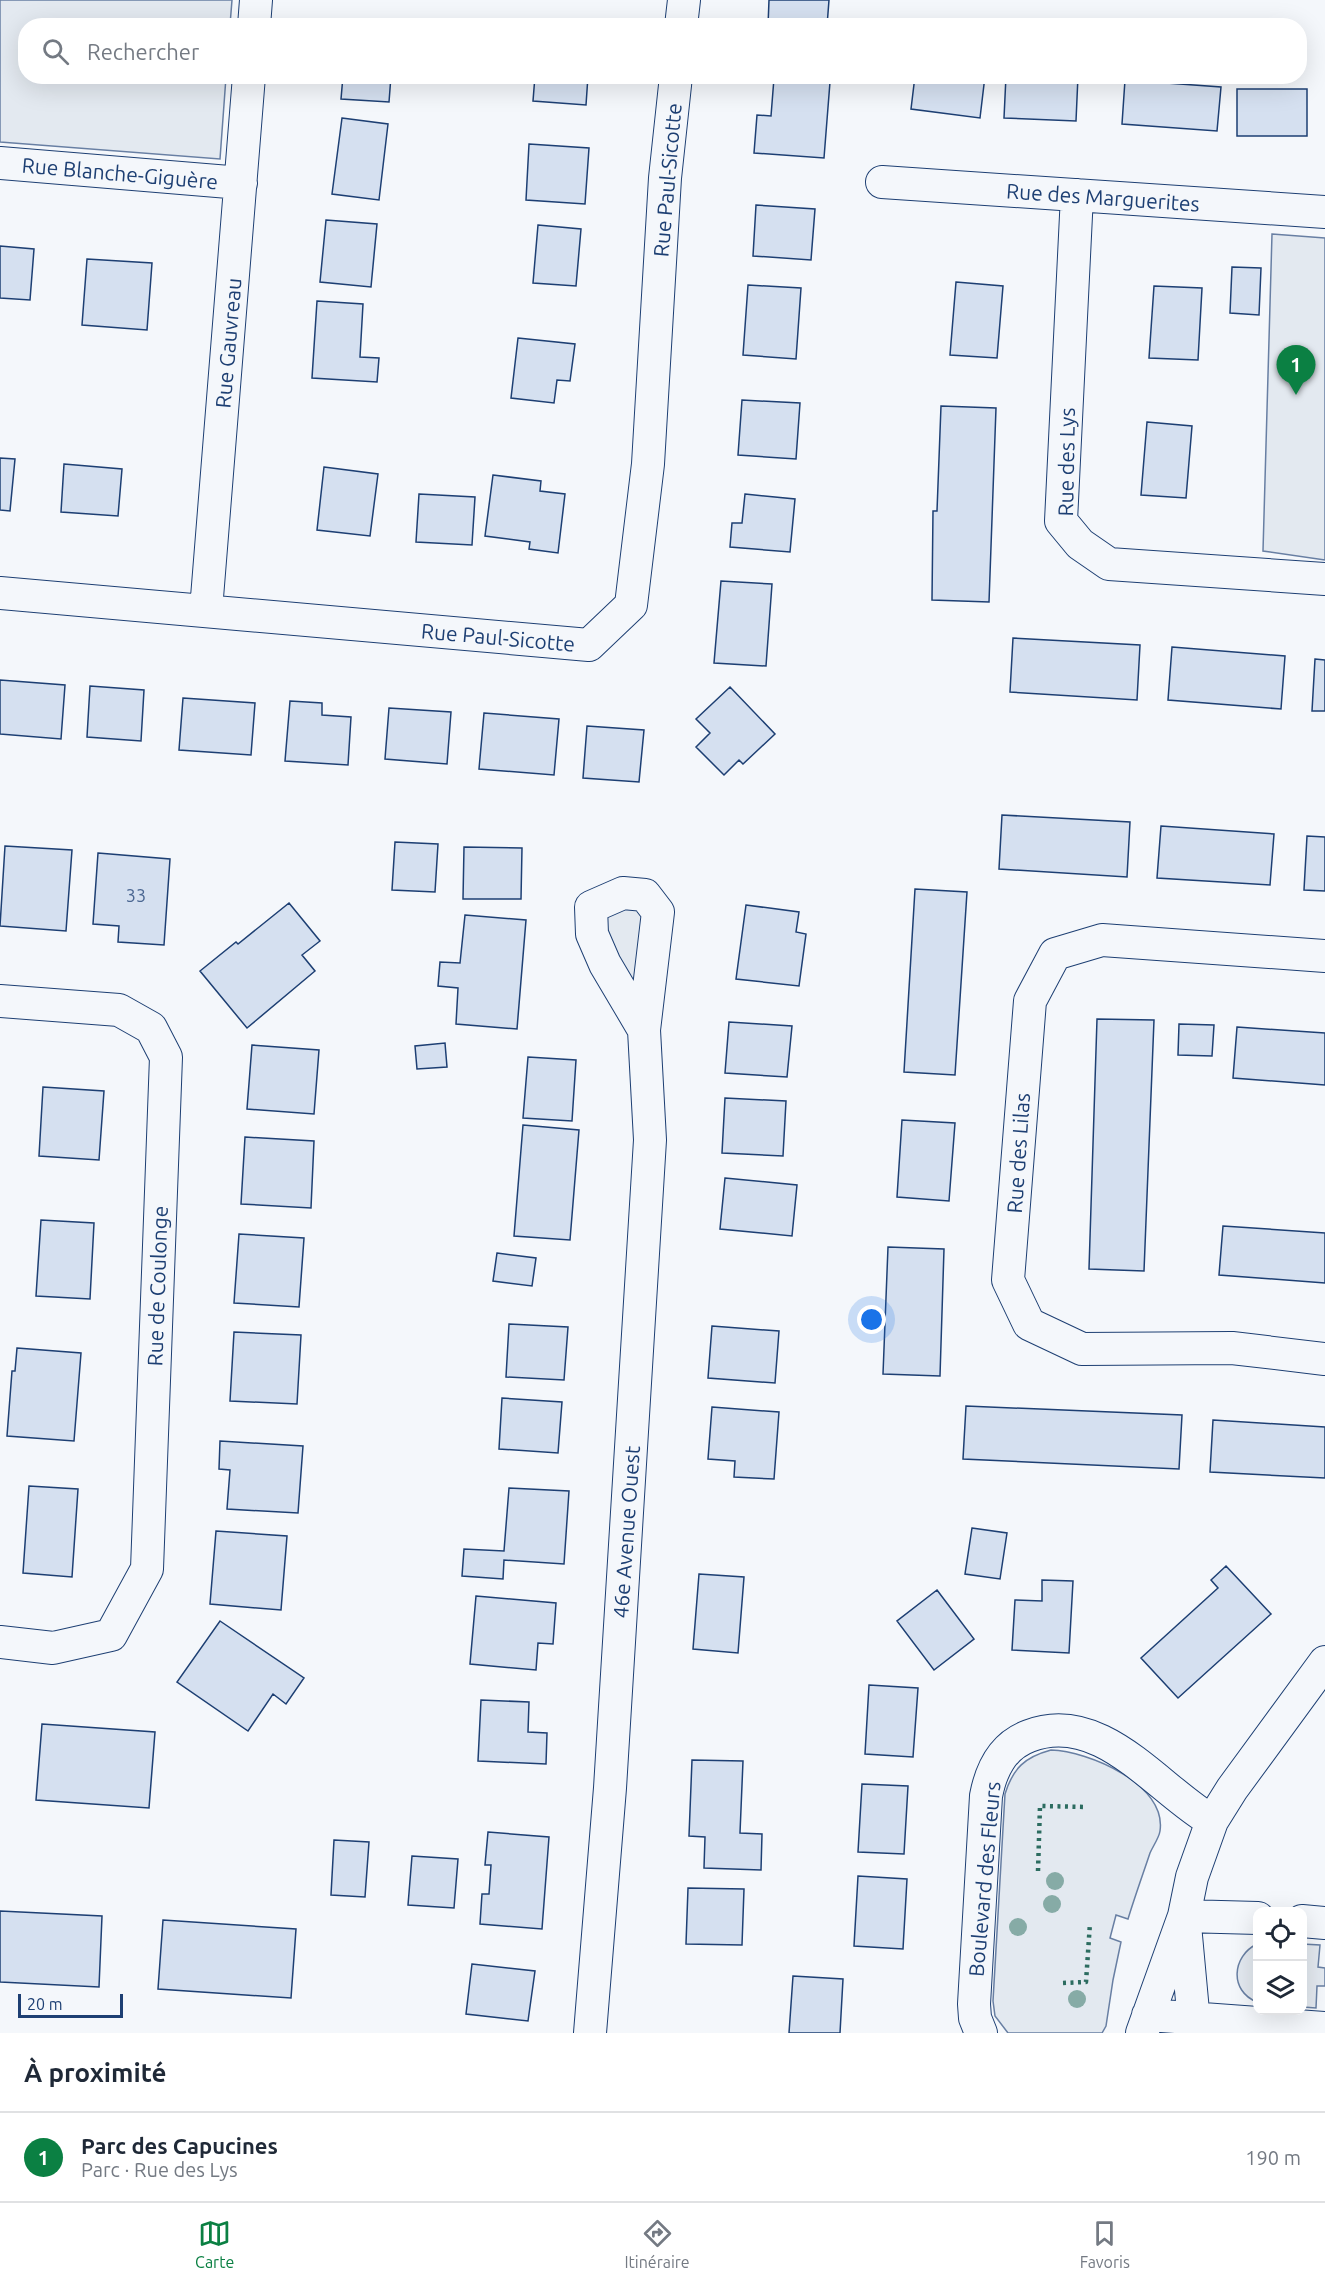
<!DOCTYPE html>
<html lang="fr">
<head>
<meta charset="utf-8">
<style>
	:root { --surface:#fff; --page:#f6f6f7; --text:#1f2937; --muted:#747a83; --line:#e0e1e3; --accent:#0b8043 }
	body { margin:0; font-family:Ubuntu,sans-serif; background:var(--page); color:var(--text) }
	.controls { position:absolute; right:18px; bottom:18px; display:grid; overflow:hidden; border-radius:12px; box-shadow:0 6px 24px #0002 }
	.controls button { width:54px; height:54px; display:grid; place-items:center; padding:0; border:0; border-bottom:2px solid var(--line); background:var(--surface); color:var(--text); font:30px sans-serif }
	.scale { position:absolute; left:18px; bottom:15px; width:105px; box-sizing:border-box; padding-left:6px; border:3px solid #1d3f73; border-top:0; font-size:16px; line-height:21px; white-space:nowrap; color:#1d3f73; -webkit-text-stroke:4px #f4f7fb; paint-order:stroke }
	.you { position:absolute; left:872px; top:1320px; width:21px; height:21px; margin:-15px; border:4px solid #fff; border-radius:50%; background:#1a73e8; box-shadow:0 0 0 9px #1a73e833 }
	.badge { display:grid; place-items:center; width:39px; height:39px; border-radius:50%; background:var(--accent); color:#fff; font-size:20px; font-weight:700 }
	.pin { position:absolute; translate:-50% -50px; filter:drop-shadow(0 2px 3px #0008) }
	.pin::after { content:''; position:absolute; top:32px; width:21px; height:18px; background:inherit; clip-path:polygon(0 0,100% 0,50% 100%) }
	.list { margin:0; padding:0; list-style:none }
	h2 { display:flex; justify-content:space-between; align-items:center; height:78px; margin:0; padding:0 24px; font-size:26px }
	h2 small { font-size:20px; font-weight:400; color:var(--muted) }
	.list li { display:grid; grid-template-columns:39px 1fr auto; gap:18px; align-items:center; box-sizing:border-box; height:90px; padding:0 24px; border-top:2px solid var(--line) }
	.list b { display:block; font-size:22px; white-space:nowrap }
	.list p { margin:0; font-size:20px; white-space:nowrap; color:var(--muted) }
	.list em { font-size:20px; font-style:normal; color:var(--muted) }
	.icon { flex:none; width:33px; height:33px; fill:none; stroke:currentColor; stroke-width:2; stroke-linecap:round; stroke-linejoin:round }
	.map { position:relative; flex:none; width:1325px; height:2033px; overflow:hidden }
	.search { position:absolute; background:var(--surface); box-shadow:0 6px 24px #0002; left:18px; right:18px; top:18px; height:66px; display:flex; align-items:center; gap:15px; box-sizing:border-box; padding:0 21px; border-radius:24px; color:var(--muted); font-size:22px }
	.sheet { height:168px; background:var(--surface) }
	nav { display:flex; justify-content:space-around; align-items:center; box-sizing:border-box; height:84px; border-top:2px solid var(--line); background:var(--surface); font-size:16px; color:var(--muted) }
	nav a { display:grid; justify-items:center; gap:3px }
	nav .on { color:var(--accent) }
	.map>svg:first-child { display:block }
	.green { fill:#e3e9f0; stroke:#687fa3; stroke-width:1.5 }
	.building { fill:#d5e0f0; stroke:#1d3f73; stroke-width:1.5 }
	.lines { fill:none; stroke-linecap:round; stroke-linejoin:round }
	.street-casing { stroke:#1d3f73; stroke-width:34 }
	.street { stroke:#f4f7fb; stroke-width:32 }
	.hedge { stroke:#2c6c60; stroke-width:4.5; stroke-dasharray:3 4.5; stroke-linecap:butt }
	.tree { fill:#86aba6 }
	.labels { text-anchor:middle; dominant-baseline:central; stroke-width:4.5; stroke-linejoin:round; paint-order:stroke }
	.number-label { font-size:18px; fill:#4b6792 }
	.street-label { font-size:21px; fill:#1d3f73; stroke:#f4f7fb }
</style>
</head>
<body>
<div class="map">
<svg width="1325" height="2033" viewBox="0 0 1325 2033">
	<rect width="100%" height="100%" fill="#f4f7fb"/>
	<path class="green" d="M0,0h232l-2,25 -204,1v50l200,1 -6,82 -220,-17z
		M1272,234l53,4v322l-62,-9z
		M622,900l27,15 -14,86 -36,-90z
		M1051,1750c37,1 116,34 109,81 -1,7 -7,15 -10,22 -7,21 -15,43 -22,66l-12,-4 -6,23 11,4 -8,38 -7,46 -4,7h-94l-13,-17 -2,-15 12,-207c8,-26 20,-37 46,-44z
		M1257,1944v58c-28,-11 -25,-46 0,-58z
		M1302,1944l18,1 -2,22 7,1v18h-8l-1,22 -13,-1z"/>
	<path class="building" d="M769,0h60l-2,26h-59z
		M343,76h48l-2,26 -48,-3z
		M535,76h53l-2,29 -53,-4z
		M915,76h70l-5,42 -69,-9z
		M1006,76h72l-2,45 -72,-3z
		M774,78l56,4 -6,76 -70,-5 3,-38 14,1z
		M1125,80l96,7 -4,44 -95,-7z
		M1237,89h70v47h-70z
		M342,118l46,6 -9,76 -47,-6z
		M529,144l60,4 -4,56 -59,-4z
		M756,205l59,4 -4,51 -58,-4z
		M326,220l51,4 -6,63 -51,-5z
		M538,225l43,4 -5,57 -43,-3z
		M0,246l34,3 -4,51 -30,-2z
		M87,259l65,4 -5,67 -65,-5z
		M1232,267l29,1 -2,47 -29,-2z
		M956,282l47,4 -6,72 -47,-3z
		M748,285l53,3 -5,71 -53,-4z
		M1154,286l48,2 -4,72 -49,-2z
		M317,301l46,3 -3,53 19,1 -2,24 -65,-4z
		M518,338l57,6 -5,37 -13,-1 -3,23 -43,-5z
		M742,400l58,3 -4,56 -58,-4z
		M941,406l55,2 -7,194 -57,-2 1,-89h4z
		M1147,422l45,4 -6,72 -45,-3z
		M0,458l15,1 -5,52 -10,-1z
		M64,464l58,5 -4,47 -57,-4z
		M324,467l54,7 -8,62 -53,-6z
		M493,475l48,6 -1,10 25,3 -7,59 -29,-4 1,-7 -45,-6z
		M419,494l56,3 -3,48 -56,-3z
		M745,494l50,5 -5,53 -60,-5 2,-24h10z
		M721,581l51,3 -6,82 -52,-3z
		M1013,638l127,7 -3,55 -127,-8z
		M1172,647l113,9 -4,53 -113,-9z
		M1315,659l10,1v51h-13z
		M0,680l65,5 -4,54 -61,-5z
		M90,686l54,4 -3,51 -54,-4z
		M730,687l45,47 -32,30 -4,-4 -15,15 -28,-28 14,-14 -14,-14z
		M183,698l72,5 -4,52 -72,-5z
		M290,701l32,2v12l29,2 -3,48 -63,-4z
		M389,708l62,4 -4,52 -62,-5z
		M484,713l75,6 -5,56 -75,-6z
		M587,726l57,4 -5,52 -56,-4z
		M1002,815l128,7 -3,55 -128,-8z
		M1161,826l113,8 -4,51 -113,-7z
		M1307,836l18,1v54l-21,-1z
		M395,842l43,2 -3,48 -43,-2z
		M5,846l67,4 -6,81 -66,-5z
		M464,847l58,1 -1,51h-58z
		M98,853l72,6 -6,86 -46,-3 1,-16 -26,-2z
		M915,889l52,3 -12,183 -51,-3z
		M289,903l31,38 -18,14 13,16 -68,57 -47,-57 36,-29 2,2z
		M746,905l53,7 -3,20 10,2 -7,52 -63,-7z
		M465,915l61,5 -9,109 -61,-5 2,-36 -20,-2 2,-24 20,1z
		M1097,1019l57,1 -10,251 -55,-2z
		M729,1022l63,4 -5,51 -62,-4z
		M1179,1024l35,1 -2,31 -34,-1z
		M1237,1027l88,6v52l-92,-7z
		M445,1043l2,24 -30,2 -2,-23z
		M252,1045l67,5 -5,64 -67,-5z
		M528,1057l48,3 -4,61 -49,-3z
		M43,1087l61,4 -5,69 -60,-4z
		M725,1098l61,3 -3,55 -61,-3z
		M902,1120l53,3 -6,78 -52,-4z
		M523,1125l56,5 -9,110 -56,-4z
		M245,1137l69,4 -3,67 -70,-4z
		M725,1178l72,7 -5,51 -72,-7z
		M41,1220l53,3 -4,76 -54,-3z
		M1223,1226l102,7v50l-106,-8z
		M239,1234l65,4 -5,69 -65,-4z
		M888,1247l56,2 -4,127 -57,-2z
		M497,1253l39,5 -4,28 -39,-5z
		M509,1324l59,3 -4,53 -58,-3z
		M712,1326l67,5 -4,52 -67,-5z
		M234,1332l67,3 -4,69 -67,-3z
		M17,1348l64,5 -7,88 -67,-5 5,-65h3z
		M502,1398l60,4 -4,51 -59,-4z
		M966,1406l216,9 -3,54 -216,-10z
		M712,1407l67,5 -5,67 -40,-2 1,-16 -27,-2z
		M1213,1420l112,7v51l-115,-6z
		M220,1441l83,5 -5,67 -71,-4 3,-39 -11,-1z
		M29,1486l49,3 -6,88 -49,-4z
		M509,1488l60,3 -5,73 -60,-4 -1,19 -41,-3 2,-27 40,2z
		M972,1528l35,5 -7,46 -35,-5z
		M216,1531l71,5 -6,74 -71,-6z
		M1226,1566l45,48 -93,84 -37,-40 77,-70 -7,-8z
		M699,1574l45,3 -6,76 -45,-4z
		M1042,1580l31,1 -4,72 -57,-3 3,-50 27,1z
		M937,1590l37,49 -40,31 -37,-49z
		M476,1596l80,7 -3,41 -15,-1 -2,27 -66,-6z
		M220,1621l84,57 -18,26 -13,-10 -25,37 -71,-49z
		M869,1685l49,3 -5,69 -48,-3z
		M481,1700l48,2 -1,30 19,1 -1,31 -68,-3z
		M42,1724l113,8 -6,76 -113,-8z
		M692,1760l51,1 -3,72 22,1 -1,36 -57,-2 1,-31 -16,-1z
		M862,1784l46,2 -4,68 -46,-2z
		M488,1832l61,5 -7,92 -62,-5 2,-30h7l2,-29h-6z
		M334,1840l35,2 -4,55 -34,-2z
		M412,1856l46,3 -4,49 -46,-3z
		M858,1876l49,3 -4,70 -49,-3z
		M688,1888l56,1 -2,56 -56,-1z
		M0,1911l102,5 -3,71 -99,-5z
		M163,1920l133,9 -5,69 -133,-9z
		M472,1964l63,7 -7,50 -62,-7z
		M793,1976l50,3 -3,54h-51z"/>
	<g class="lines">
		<defs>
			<path id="street" d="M254,26l2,-26
				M681,26l3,-26
				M0,163l241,20
				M882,182l443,30
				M1077,195l-16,326 19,23 29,20 216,15
				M0,593l589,52 42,-40 17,-141 17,-286 11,-102
				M206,610l43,-534
				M1325,956l-223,-16 -47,14 -25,47 -22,279 21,44 53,25 150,-1 93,11
				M0,1001l119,9 32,18 15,29 -19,512 -36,66 -58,13 -53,-6
				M1184,1916l74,2
				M1302,1921l23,2
				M1185,1925l10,108
				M1148,2015l177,13
				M590,2033l20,-245 40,-648 -6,-110 14,-118 -13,-17 -22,-2 -32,14 1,27 13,30 39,66
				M981,2033l-6,-15 -1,-14 12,-208c5,-26 16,-50 43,-60 72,-28 129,54 183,85
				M1142,2033l42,-117 8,-39 20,-56 20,-32 93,-127"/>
		</defs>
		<use href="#street" class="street-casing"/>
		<use href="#street" class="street"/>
		<path class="hedge" d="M1038,1871l2,-65 47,1
			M1063,1983l23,-1 4,-59"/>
	</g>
	<g class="tree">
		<circle cx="1055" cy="1881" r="9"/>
		<circle cx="1052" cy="1904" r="9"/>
		<circle cx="1018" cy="1927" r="9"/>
		<circle cx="1077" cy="1999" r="9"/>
	</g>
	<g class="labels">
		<g class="number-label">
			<text x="136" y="895">33</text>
		</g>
		<g class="street-label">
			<text transform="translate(120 173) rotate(5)">Rue Blanche-Giguère</text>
			<text transform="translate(667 180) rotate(-85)">Rue Paul-Sicotte</text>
			<text transform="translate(1103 197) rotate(4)">Rue des Marguerites</text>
			<text transform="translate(228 343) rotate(-85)">Rue Gauvreau</text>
			<text transform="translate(1066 462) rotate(-89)">Rue des Lys</text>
			<text transform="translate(498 637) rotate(5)">Rue Paul-Sicotte</text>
			<text transform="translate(1018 1153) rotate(-86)">Rue des Lilas</text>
			<text transform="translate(157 1286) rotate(-88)">Rue de Coulonge</text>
			<text transform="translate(626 1532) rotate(-86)">46e Avenue Ouest</text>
			<text transform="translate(984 1879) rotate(-85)">Boulevard des Fleurs</text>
		</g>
	</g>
</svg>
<div class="controls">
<button><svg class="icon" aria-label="locate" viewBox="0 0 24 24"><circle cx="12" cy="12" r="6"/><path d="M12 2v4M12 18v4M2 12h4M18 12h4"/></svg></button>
<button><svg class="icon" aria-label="layers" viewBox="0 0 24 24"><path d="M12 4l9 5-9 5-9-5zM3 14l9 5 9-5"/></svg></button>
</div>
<div class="scale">20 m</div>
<div class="you"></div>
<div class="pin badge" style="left:1296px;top:395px">1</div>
<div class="search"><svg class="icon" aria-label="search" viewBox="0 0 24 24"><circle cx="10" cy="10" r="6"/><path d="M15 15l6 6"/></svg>Rechercher</div>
</div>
<section class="sheet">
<h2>À proximité<small></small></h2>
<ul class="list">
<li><span class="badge">1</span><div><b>Parc des Capucines</b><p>Parc · Rue des Lys</p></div><em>190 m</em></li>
</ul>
</section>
<nav>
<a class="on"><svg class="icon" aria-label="map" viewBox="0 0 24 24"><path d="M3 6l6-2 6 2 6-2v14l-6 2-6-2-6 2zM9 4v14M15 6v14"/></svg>Carte</a>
<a><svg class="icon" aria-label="directions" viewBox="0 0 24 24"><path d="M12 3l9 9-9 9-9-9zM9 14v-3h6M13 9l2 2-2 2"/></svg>Itinéraire</a>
<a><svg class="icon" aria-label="saved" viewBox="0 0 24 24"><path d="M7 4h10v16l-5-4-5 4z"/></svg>Favoris</a>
</nav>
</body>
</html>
